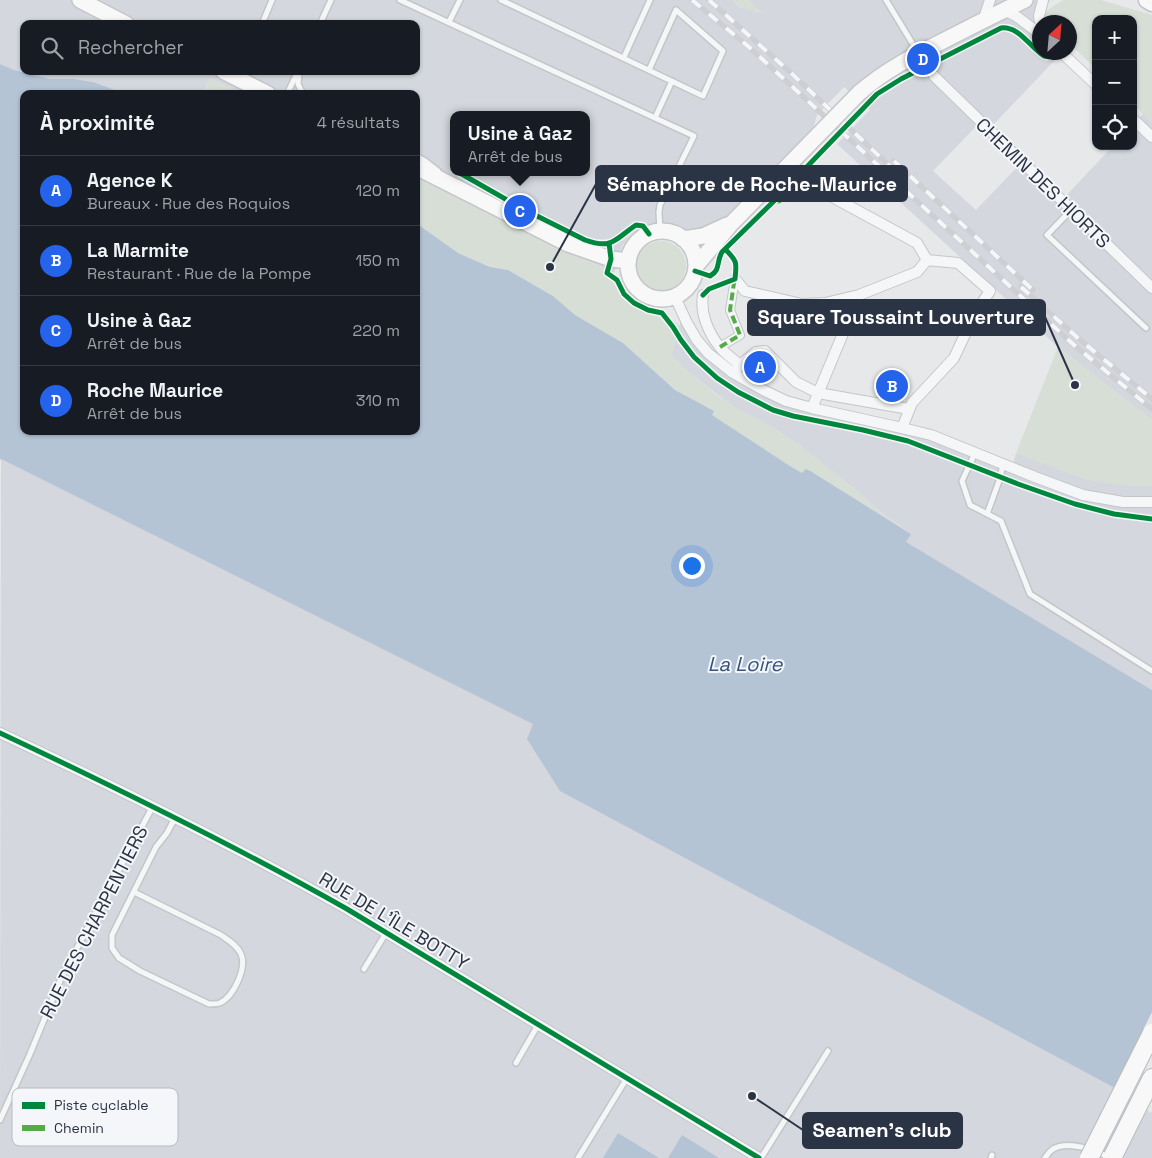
<!DOCTYPE html>
<html lang="fr">
<head>
<meta charset="utf-8">
<style>
	:root { --surface:#171b24; --page:#242831; --text:#f1f3f6; --muted:#9ea1a6; --line:#363941; --accent:#2563eb }
	body { margin:0; font-family:"Space Grotesk",sans-serif; background:var(--page); color:var(--text) }
	.controls { position:absolute; right:15px; top:15px; display:grid; overflow:hidden; border-radius:10px; box-shadow:0 1px 4px #0004 }
	.controls button { width:45px; height:45px; display:grid; place-items:center; padding:0; border:0; border-bottom:1px solid var(--line); background:var(--surface); color:var(--text); font:25px sans-serif }
	.compass { position:absolute; left:1032px; top:15px; width:45px; height:45px; border-radius:50%; background:var(--surface); box-shadow:0 1px 4px #0004; rotate:26deg }
	.you { position:absolute; left:691px; top:565px; width:18px; height:18px; margin:-12px; border:4px solid #fff; border-radius:50%; background:#1a73e8; box-shadow:0 0 0 8px #1a73e833 }
	.badge { display:grid; place-items:center; width:32px; height:32px; border-radius:50%; background:var(--accent); color:#fff; font-size:16px; font-weight:700 }
	.pin { position:absolute; translate:-50% -50%; border:2px solid #fff; box-shadow:0 1px 5px #0006 }
	.popup { position:absolute; left:450px; top:111px; width:140px; height:65px; box-sizing:border-box; display:grid; place-content:center; border-radius:10px; background:var(--surface); filter:drop-shadow(0 1px 4px #0005); font-size:16px; white-space:nowrap; color:var(--muted) }
	.popup b { font-size:19px; color:var(--text) }
	.popup::after { content:''; position:absolute; left:50%; top:100%; margin-left:-10px; border:10px solid transparent; border-top-color:var(--surface) }
	.list { margin:0; padding:0; list-style:none }
	h2 { display:flex; justify-content:space-between; align-items:center; height:65px; margin:0; padding:0 20px; font-size:21px }
	h2 small { font-size:16px; font-weight:400; color:var(--muted) }
	.list li { display:grid; grid-template-columns:32px 1fr auto; gap:15px; align-items:center; box-sizing:border-box; height:70px; padding:0 20px; border-top:1px solid var(--line) }
	.list b { display:block; font-size:19px; white-space:nowrap }
	.list p { margin:0; font-size:16px; white-space:nowrap; color:var(--muted) }
	.list em { font-size:16px; font-style:normal; color:var(--muted) }
	.icon { flex:none; width:28px; height:28px; fill:none; stroke:currentColor; stroke-width:2; stroke-linecap:round; stroke-linejoin:round }
	.map { position:relative; flex:none; width:1152px; height:1158px; overflow:hidden }
	.search { position:absolute; background:var(--surface); box-shadow:0 1px 4px #0004; left:20px; top:20px; width:400px; height:55px; display:flex; align-items:center; gap:12px; box-sizing:border-box; padding:0 18px; border-radius:10px; color:var(--muted); font-size:19px }
	.panel { position:absolute; background:var(--surface); box-shadow:0 1px 4px #0004; left:20px; top:90px; width:400px; height:345px; border-radius:10px }
	.map>svg:first-child { display:block }
	.built { fill:#d4d7dd; fill-rule:evenodd }
	.green { fill:#d6ded6 }
	.water { fill:#b4c4d5 }
	.pier { fill:#e6e8ea }
	.lines { fill:none; stroke-linecap:round; stroke-linejoin:round }
	.service-casing { stroke:#c4c6c8; stroke-width:8 }
	.pedestrian-casing { stroke:#c4c6c8; stroke-width:10 }
	.minor-casing { stroke:#c4c6c8; stroke-width:12 }
	.secondary-casing { stroke:#c4c6c8; stroke-width:18 }
	.primary-casing { stroke:#c2c5c8; stroke-width:19 }
	.trunk-casing { stroke:#b8bbbf; stroke-width:20 }
	.service { stroke:#f5f6f7; stroke-width:5 }
	.pedestrian { stroke:#f5f6f7; stroke-width:8 }
	.minor { stroke:#f5f6f7; stroke-width:10 }
	.secondary { stroke:#f8f8f8; stroke-width:15 }
	.primary { stroke:#f8f8f8; stroke-width:16 }
	.trunk { stroke:#f8f8f8; stroke-width:18 }
	.rail-casing { stroke:#cecfd2; stroke-width:5.5 }
	.rail { stroke:#f4f6f9; stroke-width:4; stroke-dasharray:11; stroke-linecap:butt }
	.secondary-bridge-casing { stroke:#c4c6c8; stroke-width:18; stroke-linecap:butt }
	.trunk-bridge-casing { stroke:#b8bbbf; stroke-width:20; stroke-linecap:butt }
	.secondary-bridge { stroke:#f8f8f8; stroke-width:15 }
	.trunk-bridge { stroke:#f8f8f8; stroke-width:18 }
	.quiet { stroke:#54ac47; stroke-width:4; stroke-dasharray:8 4; stroke-linecap:butt }
	.cycleway-casing { stroke:#f4f6f9; stroke-width:8 }
	.cycleway { stroke:#00873e; stroke-width:5 }
	.labels { text-anchor:middle; dominant-baseline:central; stroke-width:4; stroke-linejoin:round; paint-order:stroke }
	.street-label { font-size:19px; fill:#2b3445; stroke:#f4f6f9 }
	.water-label { font-size:20px; font-style:italic; fill:#34527a; stroke:#f4f6f9 }
	.key { fill:#f4f6f9; stroke:#b8bcc3; stroke-width:1 }
	.key-label { font-size:14px; fill:#2b3445 }
	.leader { fill:none; stroke:#2b3445; stroke-width:2 }
	.callout-dot { fill:#2b3445; stroke:#f4f6f9; stroke-width:2 }
	.callout { fill:#2b3445; stroke:#2b3445; stroke-width:2 }
	.callout-label { font-size:20px; text-anchor:middle; font-weight:bold; fill:#fff }
</style>
</head>
<body>
<div class="map">
<svg width="1152" height="1158" viewBox="0 0 1152 1158">
	<rect width="100%" height="100%" fill="#e6e8ea"/>
	<path class="built" d="M0,0h732l7,7 23,6 -14,-13h302l-7,13 8,9h-11v30l24,1 -10,8 -60,63 -9,-7 -52,54 43,39 46,-48 39,39 52,-55h20v-22l10,-10 9,9v297l-94,-73 -221,-203 33,-34 -26,-23 -27,28 -15,51 -98,95 -2,-9 -8,-13 -11,-10 -15,-6h-16l-21,11 -9,12 -8,27 -90,-42 -108,-53v-84h-174l-32,-16 -8,16h-76l-33,-12 -19,-3h-24l-36,-9 -14,-6zM24,24h392v47h-392zM454,115h132v57h-132z
		M682,317l39,52 57,30 117,28 117,41 4,-15 70,26 36,6 30,1v204l-247,-148 6,-8 -30,-22 -25,-22 -57,-45 -27,-18 -38,-20 -45,-34 -18,-18z
		M1,459l533,265 609,379 9,7v48h-1152z"/>
	<path class="green" d="M732,0h16l15,14 -24,-7z
		M1063,0h38l51,15v108l-19,-19v-85h-37v50l-26,-25v-22h-19l-8,-9z
		M210,78l32,16h-40z
		M416,178l108,53 90,42 25,29 21,7 19,16 -8,30 18,18 24,19 21,15 38,20 27,18 57,45 25,22 30,22 -99,-62 -10,1 -12,-7 -79,-51 2,-4 -38,-21 -52,-47 -48,-28 -22,-19 -45,-26 -18,-3 -32,-14 -42,-30z
		M636 266a25 25 0 1 1 50 0a25 25 0 1 1-50 0Z
		M1058,347l94,73v66l-30,-1 -36,-6 -70,-26z"/>
	<path class="water" d="M0,64l14,6 36,9h24l19,3 33,12h-102v337h392v-208l42,30 32,14 18,3 45,26 22,19 48,28 52,47 39,21 -2,4 78,51 12,7 4,-4 6,3 99,62 -5,8 246,148v420l-9,-7 -583,-312 -33,-52 6,-15 -532,-265 -1,1z
		M618,1133l41,25h-56z
		M682,1135l37,23h-51z"/>
	<path class="pier" d="M1152,1012v99l-1,2 -9,-7 -29,-16z"/>
	<g class="lines">
		<defs>
			<path id="service" d="M400,0l294,136 -34,69 -1,7 1,20
				M501,0l202,96 20,-45 -47,-41 -27,60
				M886,0l31,51
				M449,22l11,-22
				M262,24l10,-24
				M320,24l11,-24
				M624,57l26,-57
				M299,73l-1,11 5,10
				M287,94l11,-23
				M655,118l17,-37
				M416,156l9,5 13,10
				M1071,210l-24,25 99,93
				M975,453l-13,28 8,24 31,16 29,73 122,77
				M987,514l12,-33 4,-16
				M134,892l87,43c7,5 16,10 20,19 6,14 -7,42 -21,49 -3,1 -8,1 -11,1l-69,-33 -21,-13 -7,-10v-13l44,-88 11,-14 8,-15
				M364,969l22,-36
				M516,1063l22,-38
				M0,1120l30,-66 32,-78 91,-170
				M578,1158l49,-80
				M761,1158l67,-107
				M991,1158l1,-3
				M1045,1158c2,-3 5,-7 8,-9 15,-9 43,1 57,9"/>
			<path id="pedestrian" d="M720,347l20,-12 -10,-25 5,-31"/>
			<path id="minor" d="M1004,10l12,6 24,18
				M983,21l7,-21
				M1040,22l-1,-6 4,-16
				M1061,52l35,33
				M934,76l218,212
				M1133,119l19,18
				M735,279l10,12 57,13 23,-1 34,-8
				M703,295c-3,18 5,37 16,51 5,7 14,13 21,19
				M675,297l12,26 10,17 11,13 25,20 30,17 23,11 26,7 90,20 29,7 104,42 48,18 40,7h29
				M733,373l7,-8 16,-13 9,-1 31,31 22,11 91,16
				M812,408l47,-113 58,-23 10,-12 -10,-17 -103,-56
				M902,428l10,-25 42,-45 21,-45 15,-22 -32,-28 -31,-3
				M0,733c117,55 234,112 347,176l412,249"/>
			<path id="secondary" d="M80,0l46,24
				M223,71l45,23
				M859,93c25,-22 54,-37 84,-52 27,-14 55,-28 82,-41
				M416,167l152,77 43,15 17,2
				M628 265a34 34 0 1 1 68 0a34 34 0 1 1-68 0Z
				M683,239l20,-3 24,-11
				M696,266l35,-42 88,-90"/>
			<path id="primary" d="M1147,0l5,3"/>
			<path id="trunk" d="M1112,1158l40,-80"/>
		</defs>
		<use href="#service" class="service-casing"/>
		<use href="#pedestrian" class="pedestrian-casing"/>
		<use href="#minor" class="minor-casing"/>
		<use href="#secondary" class="secondary-casing"/>
		<use href="#primary" class="primary-casing"/>
		<use href="#trunk" class="trunk-casing"/>
		<use href="#service" class="service"/>
		<use href="#pedestrian" class="pedestrian"/>
		<use href="#minor" class="minor"/>
		<use href="#secondary" class="secondary"/>
		<use href="#primary" class="primary"/>
		<use href="#trunk" class="trunk"/>
		<defs>
			<path id="rail" d="M692,0l57,47 325,298 78,64
				M709,0l81,72 106,100
				M894,161l139,129
				M1021,287l58,52 73,60"/>
		</defs>
		<use href="#rail" class="rail-casing"/>
		<use href="#rail" class="rail"/>
		<defs>
			<path id="secondary-bridge" d="M819,134l40,-41"/>
			<path id="trunk-bridge" d="M1089,1158l63,-125"/>
		</defs>
		<use href="#secondary-bridge" class="secondary-bridge-casing"/>
		<use href="#trunk-bridge" class="trunk-bridge-casing"/>
		<use href="#secondary-bridge" class="secondary-bridge"/>
		<use href="#trunk-bridge" class="trunk-bridge"/>
		<path class="quiet" d="M773,202c18,-2 25,-5 41,-15
			M720,347l20,-12 -10,-25 5,-34"/>
		<defs>
			<path id="cycleway" d="M458,172l63,36 64,32c28,10 30,-1 51,-15l7,1 6,8
				M609,243l2,16 -4,14 10,7 7,14 10,9 14,7 14,3 11,14 8,13 13,17 23,21 21,14 35,18 20,6 70,14 45,11 110,43 57,20 39,10 38,5
				M695,271l15,5c11,-6 6,-14 12,-24l51,-50 104,-108 24,-15 100,-51c18,-2 29,19 43,28 6,1 9,1 14,-4
				M703,295l6,-6 26,-10c2,-17 2,-18 -10,-30
				M0,733c117,55 234,112 347,176l412,249"/>
		</defs>
		<use href="#cycleway" class="cycleway-casing"/>
		<use href="#cycleway" class="cycleway"/>
	</g>
	<g class="labels">
		<g class="street-label">
			<text transform="translate(1043 183) rotate(44)">CHEMIN DES HIORTS</text>
			<text transform="translate(394 921) rotate(31)">RUE DE L'ÎLE BOTTY</text>
			<text transform="translate(94 922) rotate(-63)">RUE DES CHARPENTIERS</text>
		</g>
		<g class="water-label">
			<text x="745" y="664">La Loire</text>
		</g>
	</g>
	<rect x="12" y="1088" width="166" height="58" rx="8" class="key"/>
	<rect x="22" y="1102" width="23" height="7" fill="#00873e"/>
	<rect x="22" y="1125" width="23" height="6" fill="#54ac47"/>
	<g class="key-label">
		<text x="54" y="1110">Piste cyclable</text>
		<text x="54" y="1133">Chemin</text>
	</g>
	<path class="leader" d="M550 267L596 184M1075 385L1045 317M752 1096L803 1130"/>
	<g class="callout-dot">
		<circle cx="550" cy="267" r="5"/>
		<circle cx="1075" cy="385" r="5"/>
		<circle cx="752" cy="1096" r="5"/>
	</g>
	<g class="callout">
		<rect x="596" y="166" width="311" height="35" rx="5"/>
		<rect x="748" y="300" width="297" height="35" rx="5"/>
		<rect x="803" y="1113" width="159" height="35" rx="5"/>
	</g>
	<g class="callout-label">
		<text x="752" y="191">Sémaphore de Roche-Maurice</text>
		<text x="896" y="324">Square Toussaint Louverture</text>
		<text x="882" y="1137">Seamen's club</text>
	</g>
</svg>
<div class="controls">
<button>+</button>
<button>−</button>
<button><svg class="icon" aria-label="locate" viewBox="0 0 24 24"><circle cx="12" cy="12" r="6"/><path d="M12 2v4M12 18v4M2 12h4M18 12h4"/></svg></button>
</div>
<svg class="compass" viewBox="-18 -18 36 36"><path d="M0-13l5 13h-10z" fill="#e53935"/><path d="M0 13l5-13h-10z" fill="#9ea1a6"/></svg>
<div class="you"></div>
<div class="pin badge" style="left:760px;top:367px">A</div>
<div class="pin badge" style="left:892px;top:386px">B</div>
<div class="pin badge" style="left:520px;top:211px">C</div>
<div class="popup"><b>Usine à Gaz</b>Arrêt de bus</div>
<div class="pin badge" style="left:923px;top:59px">D</div>
<div class="search"><svg class="icon" aria-label="search" viewBox="0 0 24 24"><circle cx="10" cy="10" r="6"/><path d="M15 15l6 6"/></svg>Rechercher</div>
<section class="panel">
<h2>À proximité<small>4 résultats</small></h2>
<ul class="list">
<li><span class="badge">A</span><div><b>Agence K</b><p>Bureaux · Rue des Roquios</p></div><em>120 m</em></li>
<li><span class="badge">B</span><div><b>La Marmite</b><p>Restaurant · Rue de la Pompe</p></div><em>150 m</em></li>
<li><span class="badge">C</span><div><b>Usine à Gaz</b><p>Arrêt de bus</p></div><em>220 m</em></li>
<li><span class="badge">D</span><div><b>Roche Maurice</b><p>Arrêt de bus</p></div><em>310 m</em></li>
</ul>
</section>
</div>
</body>
</html>
